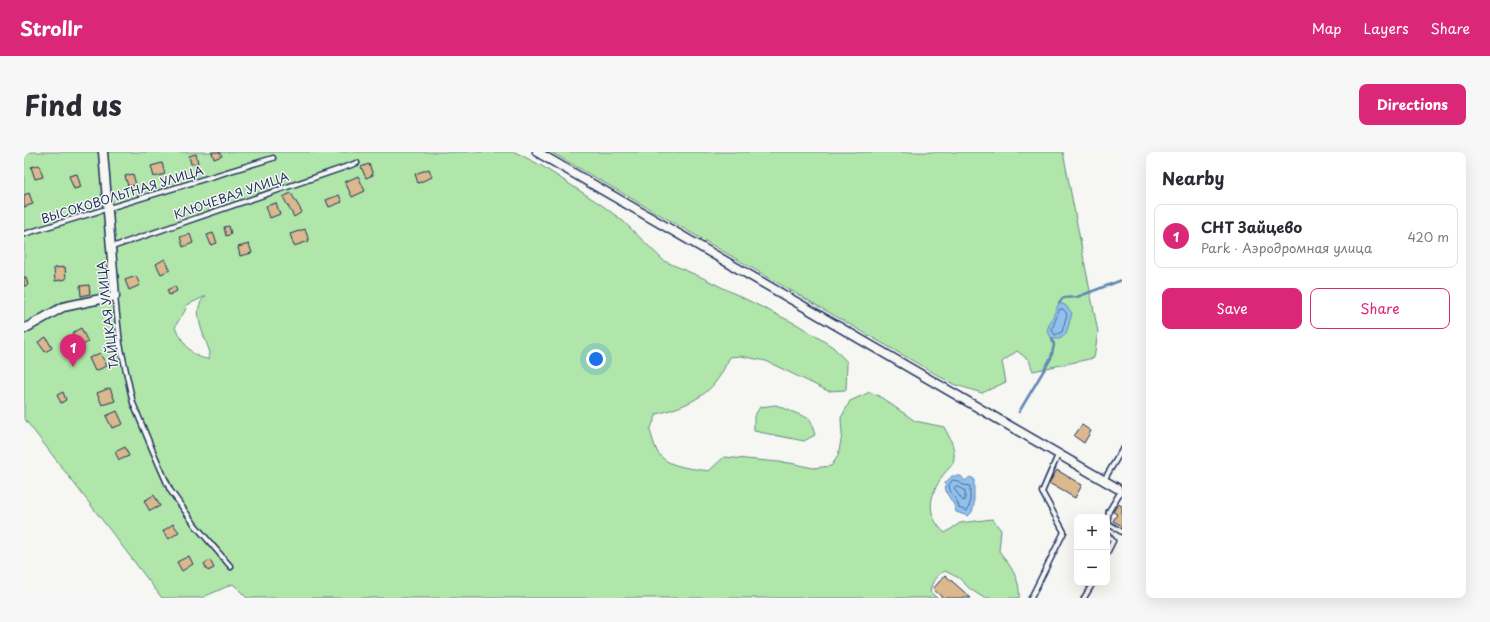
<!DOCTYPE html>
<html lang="en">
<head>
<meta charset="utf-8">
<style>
	:root { --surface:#fff; --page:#f7f7f7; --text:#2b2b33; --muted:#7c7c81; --line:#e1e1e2; --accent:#db2777 }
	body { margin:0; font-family:"Playpen Sans",sans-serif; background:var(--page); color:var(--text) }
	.controls { position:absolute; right:12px; bottom:12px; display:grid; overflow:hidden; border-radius:8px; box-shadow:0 4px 16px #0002 }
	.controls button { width:36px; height:36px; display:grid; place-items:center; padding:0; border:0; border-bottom:1px solid var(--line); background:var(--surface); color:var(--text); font:20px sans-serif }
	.you { position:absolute; left:572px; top:207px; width:14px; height:14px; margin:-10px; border:3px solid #fff; border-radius:50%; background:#1a73e8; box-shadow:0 0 0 6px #1a73e833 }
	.badge { display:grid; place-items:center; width:26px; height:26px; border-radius:50%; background:var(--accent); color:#fff; font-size:13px; font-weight:700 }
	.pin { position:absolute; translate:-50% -33px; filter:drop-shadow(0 1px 2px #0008) }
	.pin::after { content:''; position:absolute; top:21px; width:14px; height:12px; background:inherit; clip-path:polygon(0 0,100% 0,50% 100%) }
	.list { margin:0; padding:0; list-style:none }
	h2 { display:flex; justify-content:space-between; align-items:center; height:52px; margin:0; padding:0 16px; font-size:17px }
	h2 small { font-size:13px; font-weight:400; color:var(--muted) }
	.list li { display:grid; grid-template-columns:26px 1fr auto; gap:12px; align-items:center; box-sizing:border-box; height:64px; margin:0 8px 8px; padding:0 8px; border:1px solid var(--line); border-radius:8px }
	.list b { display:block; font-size:15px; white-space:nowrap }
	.list p { margin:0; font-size:13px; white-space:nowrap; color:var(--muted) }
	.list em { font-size:13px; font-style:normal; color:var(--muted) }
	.actions { display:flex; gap:8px; padding:12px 16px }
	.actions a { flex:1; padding:9px 0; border:1px solid var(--accent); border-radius:8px; text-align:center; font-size:14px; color:var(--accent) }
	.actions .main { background:var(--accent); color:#fff }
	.map { position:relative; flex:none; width:1098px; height:446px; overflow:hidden; border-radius:8px }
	header { display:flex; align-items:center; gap:24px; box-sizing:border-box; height:56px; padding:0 20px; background:var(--accent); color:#fff }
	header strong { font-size:19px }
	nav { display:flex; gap:22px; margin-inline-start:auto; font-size:14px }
	.intro { display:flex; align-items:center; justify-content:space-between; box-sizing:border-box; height:96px; padding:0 24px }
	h1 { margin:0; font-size:28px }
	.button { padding:10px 18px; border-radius:8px; background:var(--accent); color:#fff; font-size:14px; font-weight:700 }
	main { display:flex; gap:24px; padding:0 24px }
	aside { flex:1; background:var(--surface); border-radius:8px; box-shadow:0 4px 16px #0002 }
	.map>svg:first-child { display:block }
	.green { fill:#b0e6a9; stroke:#668a84; fill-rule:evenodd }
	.water { fill:#90c1ec; stroke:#6187b3 }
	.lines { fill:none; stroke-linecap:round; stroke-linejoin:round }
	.shore { stroke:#4a6997; stroke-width:1 }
	.stream { stroke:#6187b3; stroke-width:2.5 }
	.building { fill:#dbb88d; stroke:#1b2f5e }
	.lane-casing { stroke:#1b2f5e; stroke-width:7 }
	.street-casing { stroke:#1b2f5e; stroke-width:11 }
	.lane { stroke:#f6f6f2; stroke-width:4 }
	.street { stroke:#f6f6f2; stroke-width:8 }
	.labels { text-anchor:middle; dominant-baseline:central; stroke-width:3; stroke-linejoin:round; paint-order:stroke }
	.street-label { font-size:12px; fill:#1b2f5e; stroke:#f6f6f2 }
</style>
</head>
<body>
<header>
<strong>Strollr</strong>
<nav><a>Map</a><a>Layers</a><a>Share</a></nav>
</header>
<div class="intro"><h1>Find us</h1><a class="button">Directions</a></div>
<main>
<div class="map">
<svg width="1098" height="446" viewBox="0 0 1098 446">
	<rect width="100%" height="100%" fill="#f6f6f2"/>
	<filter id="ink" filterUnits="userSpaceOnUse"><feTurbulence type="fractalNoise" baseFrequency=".025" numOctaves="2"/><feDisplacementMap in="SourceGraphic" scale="8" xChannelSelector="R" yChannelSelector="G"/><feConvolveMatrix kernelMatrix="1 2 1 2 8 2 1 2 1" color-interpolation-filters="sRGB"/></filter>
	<g filter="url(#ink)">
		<path class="green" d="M0,0h491l27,14 61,40 20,15 41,40 37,16 97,48 35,22 14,15 -1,28 -18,1 -62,-30 -25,-5 -11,1c-5,9 -9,19 -16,27 -14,17 -36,24 -57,30l-7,16c2,7 4,15 7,21 9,17 35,17 52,20l15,-14 66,6 23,5 18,-2 7,-10 4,-21 -1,-17 9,-17 20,-9 9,4 36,25 29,6c6,11 13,23 9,36 -2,4 -7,8 -10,12 -14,21 -18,40 2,58l15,-10 32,-4 9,11 -2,21c11,14 22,29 20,47h-35l-14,-9 -11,-11 -14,-7c-10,5 -13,10 -15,21l7,6h-690l-14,-14 -32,14h-39l-138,-180zM182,144c-17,13 -1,40 4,57l-1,6c-19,-1 -24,-16 -34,-31 3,-9 10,-14 12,-23z
			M527,0h512l35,180 -4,26 -61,13 -4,-11 -12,-9 -15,11 4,20 -24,11 -29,-9z
			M752,253l34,14 5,16 -11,6 -50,-10v-14l6,-10z"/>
		<path class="water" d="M1035,151l6,2 7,8 -6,21 -6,5h-8l-5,-9z
			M928,324h9l4,5 5,-4 4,2v26l-2,7 -4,4 -12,-4 -2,-7 -8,-13 -1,-9z"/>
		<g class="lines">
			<path class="shore" d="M1036,157h3l4,5 -5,18 -7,3 -3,-5z
				M929,328l5,1 5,4 7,1v18l-3,7 -8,-3c-1,-9 -10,-14 -10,-23z
				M932,334l9,5v10l-3,-1 -8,-12z"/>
			<path class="stream" d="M1035,151l4,-5 14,-1 45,-17
				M995,260l32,-54 3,-13 -2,-6"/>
		</g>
		<path class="building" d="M188,0h8l2,4 -8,3z
			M172,2l2,9 -7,1 -2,-8z
			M138,11l3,11 -11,3 -3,-11z
			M345,12l4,11 -7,3 -5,-11z
			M15,13l4,12 -8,2 -4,-12z
			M405,17l3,8 -14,6 -3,-9z
			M53,22l4,13 -7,2 -5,-13z
			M109,22l3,11 -8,1 -3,-10z
			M334,24l7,15 -13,6 -7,-15z
			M5,41l4,11 -9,3v-12z
			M267,41l11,19 -8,5 -11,-20z
			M315,43l3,7 -13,5 -3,-7z
			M252,51l4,11 -10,4 -4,-12z
			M205,74l2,8 -5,2 -2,-9z
			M281,77l4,12 -15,5 -4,-12z
			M189,81l4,10 -6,2 -4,-10z
			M166,82l3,9 -10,4 -3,-10z
			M225,92l3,9 -12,3 -2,-9z
			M141,107l5,11 -9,4 -5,-10z
			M41,115l1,12 -11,2 -1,-13z
			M112,124l4,9 -11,5 -4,-10z
			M0,125h2l2,8 -4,1z
			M65,133l1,9 -9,2 -1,-10z
			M151,134l2,5 -8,4 -2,-5z
			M57,176l7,14 -8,5 -8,-14z
			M22,185l6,11 -7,4 -7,-10z
			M76,201l7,13 -12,5 -6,-13z
			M86,236l5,13 -13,4 -5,-12z
			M39,240l3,8 -5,3 -4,-8z
			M93,259l6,13 -11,4 -6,-12z
			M1058,273l9,6 -7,12 -10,-7z
			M101,295l4,9 -10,4 -4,-8z
			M1033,318l25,15 -7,13 -26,-15z
			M130,343l6,11 -10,5 -6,-10z
			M1094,352l4,2v20l-9,-5 4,-7 -4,-2z
			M149,372l6,8 -10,7 -6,-8z
			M165,404l4,8 -11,7 -5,-9z
			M186,408l4,8 -6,3 -4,-7z
			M921,423l26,23h-28l-10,-9z"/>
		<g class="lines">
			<defs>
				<path id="lane" d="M0,82l249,-76
					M88,95l245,-84
					M91,144l5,48 13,59 19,46 18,41 25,35 36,42
					M1080,328l18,-30
					M1097,339l-12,20 -2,12 15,9
					M1083,382l6,7 -6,12
					M1007,446l33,-66 -22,-40 16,-37
					M1060,446l9,-15"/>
				<path id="street" d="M513,0l580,336
					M0,177l39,-22 52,-11 -12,-144"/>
			</defs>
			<use href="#lane" class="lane-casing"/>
			<use href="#street" class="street-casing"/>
			<use href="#lane" class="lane"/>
			<use href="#street" class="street"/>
		</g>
	</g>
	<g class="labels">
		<g class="street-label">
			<text transform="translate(98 42) rotate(-17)">ВЫСОКОВОЛЬТНАЯ УЛИЦА</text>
			<text transform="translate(207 43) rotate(-19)">КЛЮЧЕВАЯ УЛИЦА</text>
			<text transform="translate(83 163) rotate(-97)">ТАЙЦКАЯ УЛИЦА</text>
		</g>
	</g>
</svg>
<div class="controls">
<button>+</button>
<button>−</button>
</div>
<div class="you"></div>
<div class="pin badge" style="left:49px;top:215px">1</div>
</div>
<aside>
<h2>Nearby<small></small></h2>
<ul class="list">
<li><span class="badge">1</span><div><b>СНТ Зайцево</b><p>Park · Аэродромная улица</p></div><em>420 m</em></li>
</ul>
<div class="actions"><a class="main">Save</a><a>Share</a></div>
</aside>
</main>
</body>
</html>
